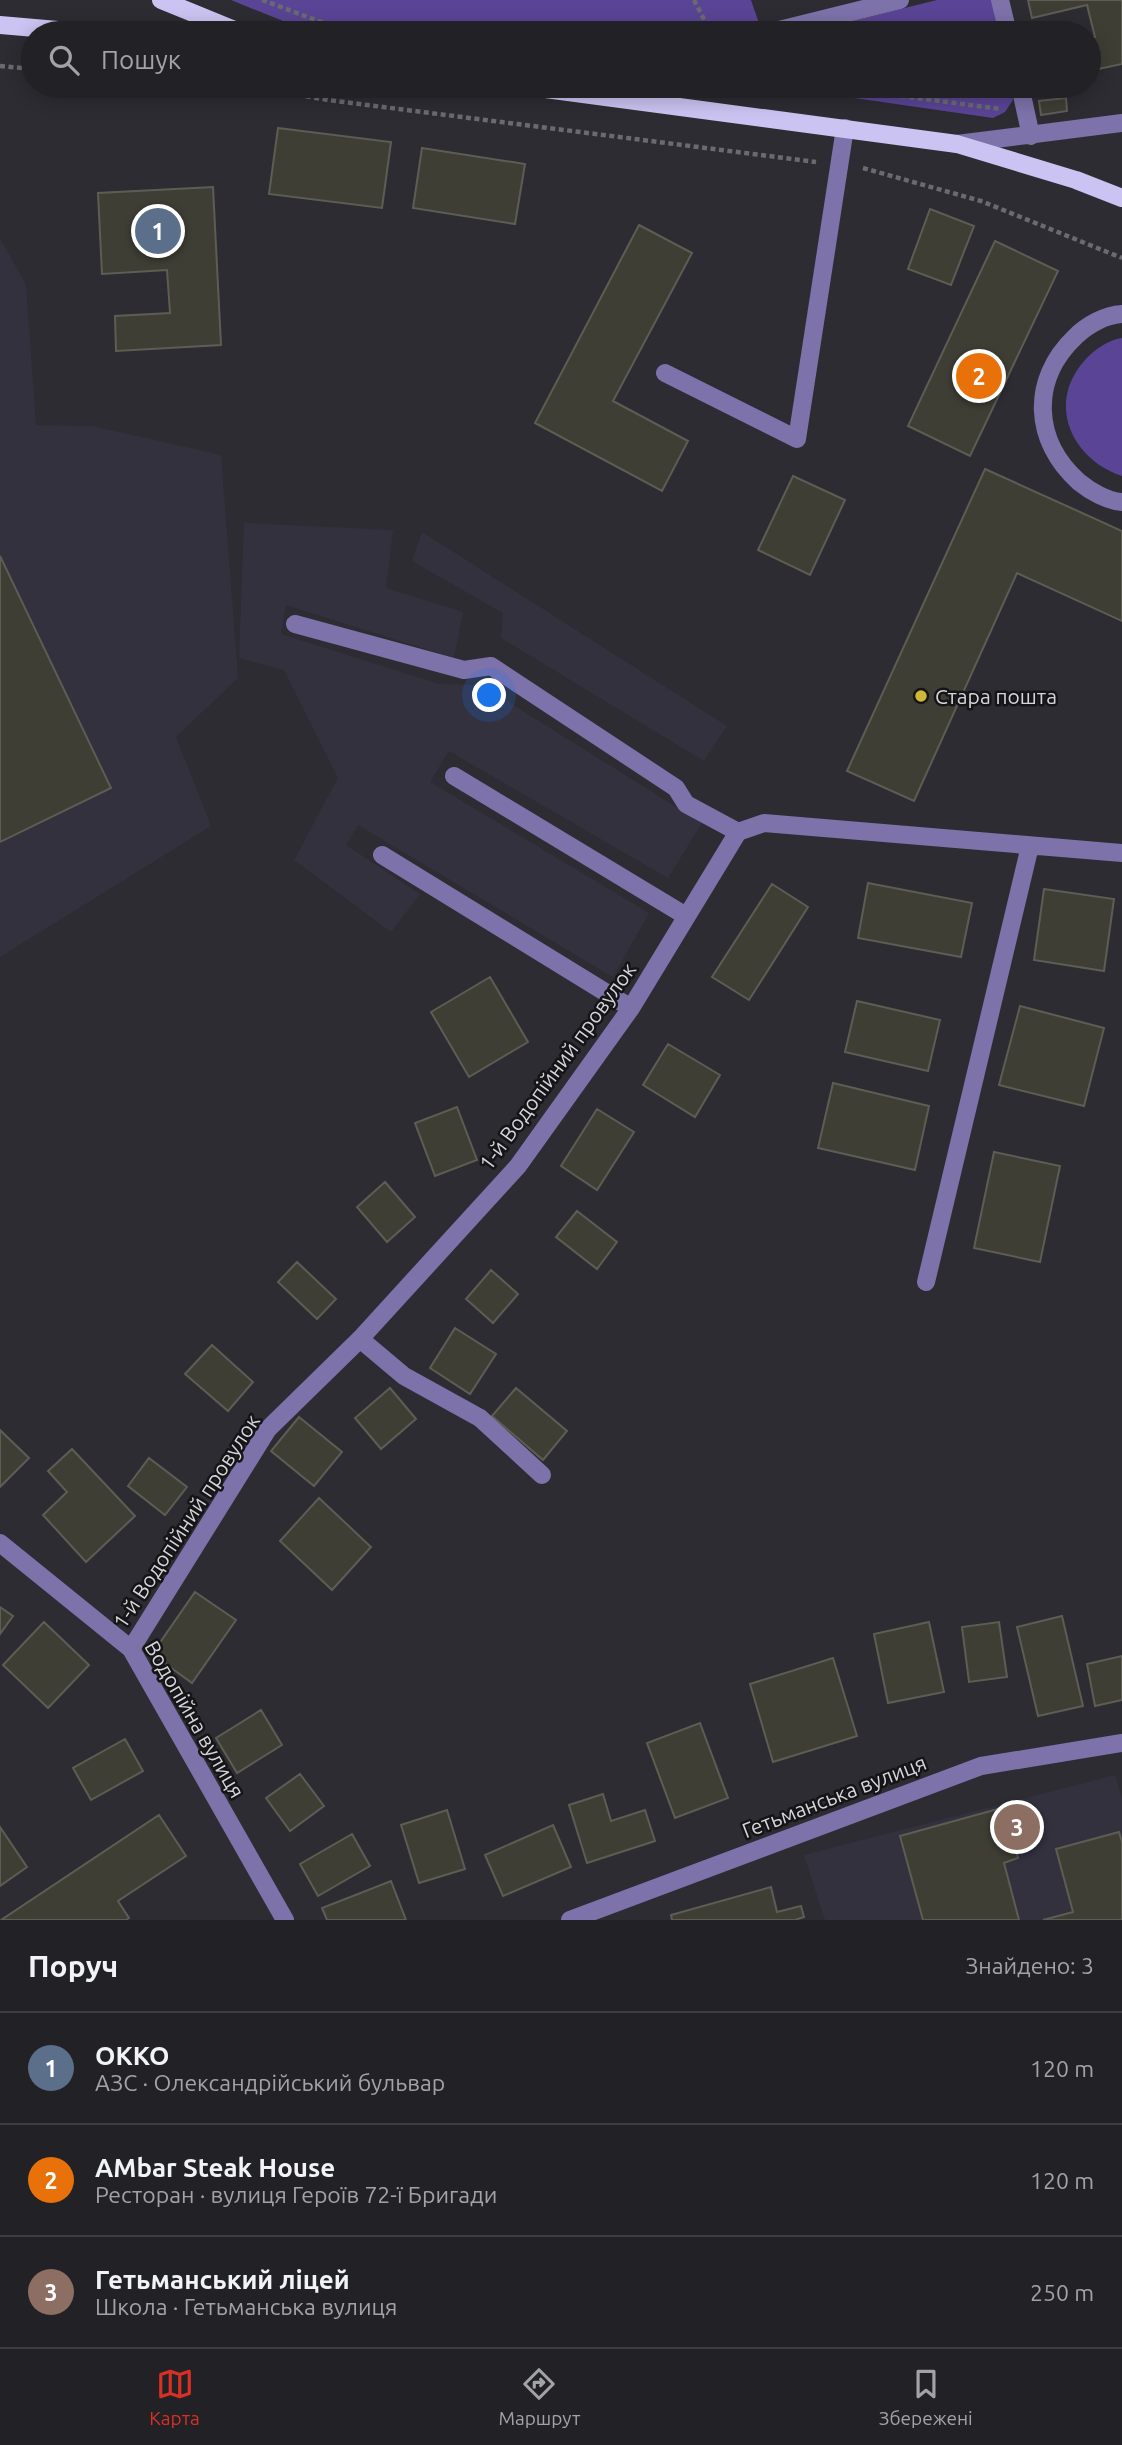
<!DOCTYPE html>
<html lang="uk">
<head>
<meta charset="utf-8">
<style>
	:root { --surface:#222126; --page:#2e2e32; --text:#f1f3f6; --muted:#a2a3a7; --line:#3f3e43; --accent:#d93025 }
	body { margin:0; font-family:Ubuntu,sans-serif; background:var(--page); color:var(--text) }
	.you { position:absolute; left:490px; top:696px; width:24px; height:24px; margin:-18px; border:5px solid #fff; border-radius:50%; background:#1a73e8; box-shadow:0 0 0 10px #1a73e833 }
	.badge { display:grid; place-items:center; width:46px; height:46px; border-radius:50%; background:var(--accent); color:#fff; font-size:23px; font-weight:700 }
	.pin { position:absolute; translate:-50% -50%; border:4px solid #fff; box-shadow:0 2px 7px #0006 }
	.list { margin:0; padding:0; list-style:none }
	h2 { display:flex; justify-content:space-between; align-items:center; height:91px; margin:0; padding:0 28px; font-size:30px }
	h2 small { font-size:23px; font-weight:400; color:var(--muted) }
	.list li { display:grid; grid-template-columns:46px 1fr auto; gap:21px; align-items:center; box-sizing:border-box; height:112px; padding:0 28px; border-top:2px solid var(--line) }
	.list b { display:block; font-size:26px; white-space:nowrap }
	.list p { margin:0; font-size:23px; white-space:nowrap; color:var(--muted) }
	.list em { font-size:23px; font-style:normal; color:var(--muted) }
	.icon { flex:none; width:38px; height:38px; fill:none; stroke:currentColor; stroke-width:2; stroke-linecap:round; stroke-linejoin:round }
	.map { position:relative; flex:none; width:1122px; height:1920px; overflow:hidden }
	.search { position:absolute; background:var(--surface); box-shadow:0 4px 18px #0003; left:21px; right:21px; top:21px; height:77px; display:flex; align-items:center; gap:18px; box-sizing:border-box; padding:0 24px; border-radius:38px; color:var(--muted); font-size:26px }
	.sheet { height:427px; background:var(--surface) }
	nav { display:flex; justify-content:space-around; align-items:center; box-sizing:border-box; height:98px; border-top:2px solid var(--line); background:var(--surface); font-size:19px; color:var(--muted) }
	nav a { display:grid; justify-items:center; gap:4px }
	nav .on { color:var(--accent) }
	.map>svg:first-child { display:block }
	.built { fill:#34313f }
	.green { fill:#5a4495 }
	.building { fill:#3f3e35; stroke:#5e5d54; stroke-width:2 }
	.lines { fill:none; stroke-linecap:round; stroke-linejoin:round }
	.path { stroke:#6b6a70; stroke-width:4.5; stroke-dasharray:5 3.5; stroke-linecap:butt }
	.minor { stroke:#7d72aa; stroke-width:18 }
	.major { stroke:#cbc3f1; stroke-width:18 }
	.poi-dot { fill:#d0b736; stroke:#151518; stroke-width:2.5 }
	.labels { text-anchor:middle; dominant-baseline:central; stroke-width:5; stroke-linejoin:round; paint-order:stroke }
	.poi-label { font-size:21px; fill:#d6d5da; stroke:#151518; text-anchor:start }
	.street-label { font-size:21px; fill:#d6d5da; stroke:#151518 }
</style>
</head>
<body>
<div class="map">
<svg width="1122" height="1920" viewBox="0 0 1122 1920">
	<rect width="100%" height="100%" fill="#2d2c33"/>
	<path class="built" d="M0,238l26,47 10,140 56,1 129,29 17,223 -62,59 35,89 -211,131z
		M244,523l149,7 -7,58 77,24 -9,46 -168,-53 -5,29 158,50 42,1 221,138 -34,55 -219,-127 -19,31 219,131 -36,64 -255,-152 -12,20 74,49 -29,38 -97,-72 44,-82 -54,-108 -45,-12z
		M422,532l305,194 -23,35 -203,-123 2,-25 -91,-52z
		M1115,1775l7,24v121h-297l-21,-65z"/>
	<path class="green" d="M231,0h520l9,26 -26,7h-417l-7,-1z
		M937,0h56l7,33h-196z
		M771,86h239l3,14 -8,12 -12,6z
		M1122,338v138c-51,-17 -76,-73 -37,-116 10,-11 23,-20 37,-22z"/>
	<path class="building" d="M1028,0h94v64l-33,7v-33l6,-1 -8,-32 -55,13z
		M1066,98l1,13 -26,4 -2,-14z
		M278,128l113,14 -9,66 -113,-14z
		M422,148l103,16 -10,60 -102,-16z
		M213,187l8,158 -105,6 -1,-35 55,-3 -3,-43 -65,4 -4,-81z
		M930,209l44,17 -23,59 -43,-16z
		M639,225l53,28 -79,148 75,40 -26,50 -127,-68z
		M995,241l63,30 -88,185 -62,-30z
		M985,469l137,62v90l-105,-48 -103,228 -67,-30z
		M793,476l52,24 -35,75 -52,-25z
		M0,556l111,232 -111,54z
		M868,883l104,20 -11,54 -103,-19z
		M772,884l36,23 -59,93 -37,-23z
		M1044,889l70,10 -10,72 -70,-11z
		M490,977l38,65 -59,35 -38,-65z
		M857,1001l83,19 -12,51 -83,-19z
		M1020,1006l84,22 -20,78 -85,-21z
		M668,1044l52,31 -25,42 -52,-32z
		M833,1083l96,23 -14,64 -97,-22z
		M457,1107l20,53 -42,16 -20,-53z
		M597,1109l37,23 -37,58 -36,-24z
		M994,1152l66,14 -20,96 -66,-14z
		M385,1182l30,35 -28,25 -30,-35z
		M577,1211l40,31 -20,27 -41,-32z
		M297,1262l39,37 -19,20 -39,-37z
		M491,1270l27,24 -25,29 -27,-24z
		M455,1328l41,26 -26,40 -40,-26z
		M212,1345l41,37 -25,29 -43,-37z
		M390,1388l26,31 -35,30 -26,-31z
		M516,1388l51,43 -24,29 -51,-44z
		M299,1417l43,35 -28,34 -43,-35z
		M0,1430l29,28 -29,29z
		M72,1449l63,67 -49,46 -43,-47 24,-23 -19,-21z
		M149,1458l38,29 -22,28 -37,-29z
		M319,1498l52,49 -39,43 -52,-49z
		M195,1592l41,28 -44,63 -40,-29z
		M0,1607l13,9 -13,18z
		M1062,1616l21,90 -45,10 -21,-89z
		M44,1622l45,43 -41,43 -45,-43z
		M929,1622l15,70 -56,11 -14,-69z
		M999,1622l8,55 -38,5 -7,-55z
		M1122,1656v44l-27,6 -8,-42z
		M833,1658l24,78 -84,26 -23,-78z
		M261,1710l21,35 -45,28 -21,-35z
		M700,1723l28,75 -53,20 -28,-75z
		M125,1739l18,32 -52,29 -18,-32z
		M300,1774l24,32 -34,25 -24,-33z
		M603,1794l8,27 34,-11 10,31 -68,22 -18,-58z
		M1005,1807l13,51 -14,5 15,57h-96l-23,-84z
		M447,1810l18,59 -46,14 -18,-58z
		M159,1815l27,41 -68,45 11,17 -3,2h-125z
		M553,1825l18,42 -68,29 -18,-41z
		M0,1827l27,40 -27,19z
		M1119,1832l3,10v78h-79l30,-8 -17,-63z
		M352,1834l18,32 -52,30 -18,-32z
		M391,1881l15,39h-79l-5,-12z
		M771,1887l6,25 24,-6 3,11 -9,3h-123l-1,-5z"/>
	<g class="lines">
		<path class="path" d="M262,0l62,23 86,10
			M694,0l17,33
			M0,66l33,3
			M213,86l61,5 54,9 488,62
			M825,86l176,23
			M863,168l118,33 141,57"/>
		<path class="minor" d="M1000,0l8,33
			M767,33l133,-33
			M1020,86l11,50
			M957,144l165,-21
			M1122,314c-17,1 -35,11 -47,23 -45,43 -42,104 4,145 11,9 28,19 43,20
			M665,373l132,66 48,-311
			M295,624l169,46 27,-4 185,122 10,16 52,28
			M454,776l232,140
			M382,855l249,153
			M926,1282l104,-436
			M360,1339l44,37 76,42 62,57
			M0,1543l131,106 154,271
			M131,1649l137,-220 92,-90 158,-173 113,-158 107,-176 26,-9 358,30
			M570,1920l411,-154 141,-23"/>
		<path class="major" d="M161,0l81,33
			M0,25l92,8
			M523,86l434,58 119,36 46,18"/>
	</g>
	<circle class="poi-dot" cx="921" cy="696" r="7"/>
	<g class="labels">
		<g class="poi-label">
			<text x="935" y="696">Стара пошта</text>
		</g>
		<g class="street-label">
			<text transform="translate(557 1066) rotate(-54)">1-й Водопійний провулок</text>
			<text transform="translate(186 1521) rotate(-57)">1-й Водопійний провулок</text>
			<text transform="translate(195 1719) rotate(60)">Водопійна вулиця</text>
			<text transform="translate(834 1796) rotate(-21)">Гетьманська вулиця</text>
		</g>
	</g>
</svg>
<div class="you"></div>
<div class="pin badge" style="left:158px;top:231px;background:#5c6f8a">1</div>
<div class="pin badge" style="left:979px;top:376px;background:#e8710a">2</div>
<div class="pin badge" style="left:1017px;top:1827px;background:#8d6e63">3</div>
<div class="search"><svg class="icon" aria-label="search" viewBox="0 0 24 24"><circle cx="10" cy="10" r="6"/><path d="M15 15l6 6"/></svg>Пошук</div>
</div>
<section class="sheet">
<h2>Поруч<small>Знайдено: 3</small></h2>
<ul class="list">
<li><span class="badge" style="background:#5c6f8a">1</span><div><b>ОККО</b><p>АЗС · Олександрійський бульвар</p></div><em>120 m</em></li>
<li><span class="badge" style="background:#e8710a">2</span><div><b>AMbar Steak House</b><p>Ресторан · вулиця Героїв 72-ї Бригади</p></div><em>120 m</em></li>
<li><span class="badge" style="background:#8d6e63">3</span><div><b>Гетьманський ліцей</b><p>Школа · Гетьманська вулиця</p></div><em>250 m</em></li>
</ul>
</section>
<nav>
<a class="on"><svg class="icon" aria-label="map" viewBox="0 0 24 24"><path d="M3 6l6-2 6 2 6-2v14l-6 2-6-2-6 2zM9 4v14M15 6v14"/></svg>Карта</a>
<a><svg class="icon" aria-label="directions" viewBox="0 0 24 24"><path d="M12 3l9 9-9 9-9-9zM9 14v-3h6M13 9l2 2-2 2"/></svg>Маршрут</a>
<a><svg class="icon" aria-label="saved" viewBox="0 0 24 24"><path d="M7 4h10v16l-5-4-5 4z"/></svg>Збережені</a>
</nav>
</body>
</html>
